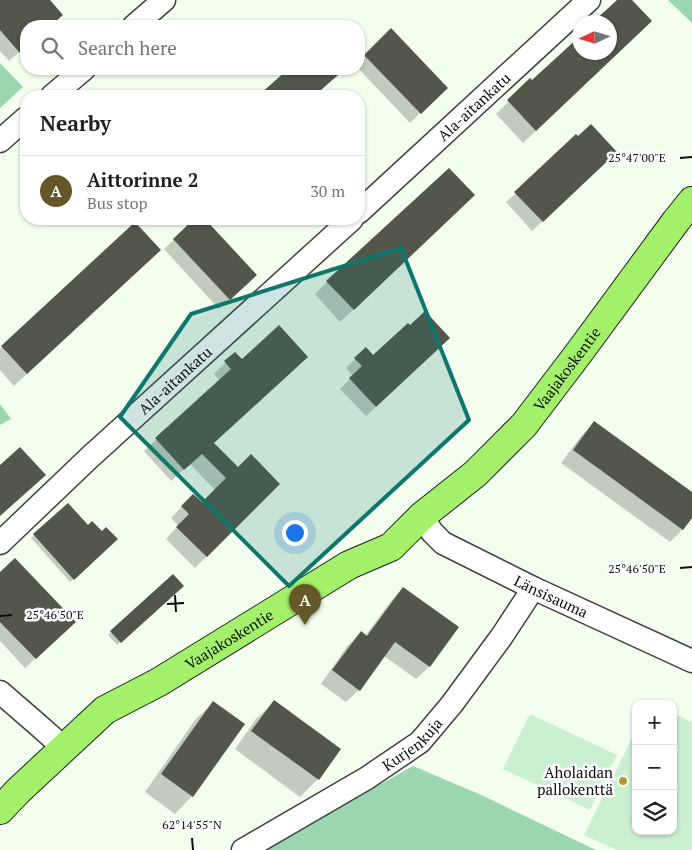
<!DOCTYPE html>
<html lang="en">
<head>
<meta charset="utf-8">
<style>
	:root { --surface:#fff; --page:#f2f2f2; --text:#202124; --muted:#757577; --line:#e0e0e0; --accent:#645728 }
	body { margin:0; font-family:"PT Serif",serif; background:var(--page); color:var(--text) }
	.controls { position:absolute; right:15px; bottom:15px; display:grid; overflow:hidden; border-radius:10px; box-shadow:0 1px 4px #0004 }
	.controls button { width:45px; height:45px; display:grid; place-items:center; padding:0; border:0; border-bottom:1px solid var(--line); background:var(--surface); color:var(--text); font:25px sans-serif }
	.compass { position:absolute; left:572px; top:15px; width:45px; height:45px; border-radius:50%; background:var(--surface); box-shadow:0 1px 4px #0004; rotate:266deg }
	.you { position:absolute; left:294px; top:532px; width:18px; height:18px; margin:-12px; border:4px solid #fff; border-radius:50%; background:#1a73e8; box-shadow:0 0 0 8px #1a73e833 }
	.badge { display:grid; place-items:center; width:32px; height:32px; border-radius:50%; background:var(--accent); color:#fff; font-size:16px; font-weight:700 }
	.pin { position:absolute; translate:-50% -41px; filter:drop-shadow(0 1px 2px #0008) }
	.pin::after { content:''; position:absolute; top:26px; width:18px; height:15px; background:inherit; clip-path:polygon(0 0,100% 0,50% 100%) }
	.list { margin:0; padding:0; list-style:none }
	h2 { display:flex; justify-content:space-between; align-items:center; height:65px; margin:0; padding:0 20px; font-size:21px }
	h2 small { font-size:16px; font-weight:400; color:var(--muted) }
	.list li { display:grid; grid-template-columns:32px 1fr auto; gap:15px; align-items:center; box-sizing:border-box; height:70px; padding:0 20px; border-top:1px solid var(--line) }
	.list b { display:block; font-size:19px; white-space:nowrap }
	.list p { margin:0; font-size:16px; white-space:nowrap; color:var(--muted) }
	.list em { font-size:16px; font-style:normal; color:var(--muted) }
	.icon { flex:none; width:28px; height:28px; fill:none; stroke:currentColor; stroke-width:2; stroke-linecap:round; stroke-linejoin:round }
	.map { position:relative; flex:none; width:692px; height:850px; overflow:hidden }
	.search { position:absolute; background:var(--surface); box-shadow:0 1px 4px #0004; left:20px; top:20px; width:345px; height:55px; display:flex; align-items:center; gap:12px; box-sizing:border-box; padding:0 18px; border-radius:20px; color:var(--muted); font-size:19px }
	.panel { position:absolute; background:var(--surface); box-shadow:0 1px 4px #0004; left:20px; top:90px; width:345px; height:135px; border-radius:20px }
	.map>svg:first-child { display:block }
	.forest { fill:#9ad7b1 }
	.pitch { fill:#cbefd1 }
	.shadow { fill:#0003 }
	.building { fill:#53564a }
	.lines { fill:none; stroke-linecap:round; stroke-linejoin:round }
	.minor-casing { stroke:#404040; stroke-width:25 }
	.major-casing { stroke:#1e1e1e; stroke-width:30 }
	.minor { stroke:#fff; stroke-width:22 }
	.major { stroke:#a3f16b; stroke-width:28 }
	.marked { fill:#0f766e; fill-opacity:0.2; stroke:#0f766e; stroke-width:4; stroke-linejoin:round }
	.ticks { fill:none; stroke:#0d0d0d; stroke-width:2 }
	.poi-dot { fill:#b7982c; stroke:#fff; stroke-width:2 }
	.labels { text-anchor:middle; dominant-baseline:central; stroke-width:5; stroke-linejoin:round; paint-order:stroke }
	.street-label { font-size:15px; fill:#0d0d0d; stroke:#fff }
	.poi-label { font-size:15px; fill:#0d0d0d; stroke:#fff; text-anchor:end }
	.ticks-label { font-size:12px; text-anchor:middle; fill:#0d0d0d; stroke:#fff; stroke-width:5; stroke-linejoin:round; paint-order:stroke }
</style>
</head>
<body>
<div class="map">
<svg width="692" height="850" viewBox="0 0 692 850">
	<rect width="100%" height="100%" fill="#f4feef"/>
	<path class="forest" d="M668,0h24v23z
		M0,63l23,24 -23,21z
		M0,404l11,15 -11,6z
		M413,766l66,28 117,56h-333z"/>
	<path class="pitch" d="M673,713l19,9v128h-76l-32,-15 52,-105v101h37z
		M530,714l87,41 -27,55 -87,-41z"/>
	<path class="shadow" d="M0,0h48l13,15 -12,11h-23v20l-17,15 -9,-10z
		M619,0h11l8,34 -115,109 -27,-29 34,-34 2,2 48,-30h30v-30h-15z
		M391,30l55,58 -36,35 -51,-54v-8z
		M290,69h53l-29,27h-55z
		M578,137l28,25 -74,69 -26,-29z
		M461,208l-121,114 -25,-28 12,-12z
		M196,219h7l52,56 -36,34 -55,-60z
		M135,224l11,39 -132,123 -14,-16v-21z
		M439,348l-73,68 -26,-27 13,-13 -7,-8 9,-9 18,-2z
		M235,353l7,8 -30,83 25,25 41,15 -83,84 -29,-29 12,-13 -7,-8 22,-23 9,9 13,-14 -25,-26 -19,17 -27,-30 76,-70 -6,-7z
		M594,423l98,71v22l-10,14 -12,12 -109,-79 21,-28z
		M68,505l19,22 29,12 -46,43 -39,-44z
		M0,574l64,58 -39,36 -25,-27z
		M173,576l9,10 -65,59 -9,-10z
		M403,588l54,39 -28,40 -13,12 -32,-23 -25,34 -13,12 -25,-18 27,-39 13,-12 4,3 26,-35z
		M274,702l65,48 -21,29 -18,18 -65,-48 21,-30z
		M213,703l30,22 -51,71 -17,18 -30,-22 50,-72z"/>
	<path class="building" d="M0,0h50l13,15 -13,11h-24v34l-26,-30z
		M617,0h15l20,21 -116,110 -29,-31 23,-22 2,2 48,-44v16h30v-30h-17z
		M391,28l57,60 -27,26 -57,-59z
		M288,69h57l-31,27h-56z
		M591,124l26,28 -74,70 -29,-30 62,-58 2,2z
		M449,168l26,27 -121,115 -28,-29z
		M194,219h11l52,56 -27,25 -57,-61z
		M135,222l26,28 -134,124 -26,-28z
		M425,311l25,27 -74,69 -27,-29 13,-12 -8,-8 12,-11 7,8 35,-32 2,2z
		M279,325l29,32 -94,86 24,24 13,-13 29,30 -73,73 -31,-30 13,-13 -8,-8 12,-12 9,8 24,-24 -24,-24 -18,16 -29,-32 76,-69 -7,-8 11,-9 7,7z
		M594,421l98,71v26l-9,12 -110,-80z
		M20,447l26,28 -46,41v-51z
		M68,503l20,22 4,-4 10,10 4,-4 12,12 -44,41 -41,-46z
		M15,558l61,64 -40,37 -36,-37v-50z
		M173,574l11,12 -63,57 -11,-12z
		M403,587l56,40 -29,40 -35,-25 -35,49 -28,-21 29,-39 6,5z
		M274,700l67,49 -22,31 -68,-49z
		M213,701l32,23 -52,73 -32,-23z"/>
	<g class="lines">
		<defs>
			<g id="minor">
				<path d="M134,26l30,-26"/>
				<path d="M52,96l32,-27"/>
				<path d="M0,141l26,-23"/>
				<path id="s1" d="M359,212l230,-212"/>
				<path id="s2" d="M422,516l10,16 11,11 90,45 159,73"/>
				<path id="s3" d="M0,543l89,-85 263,-239"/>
				<path d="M0,692l37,32 27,24"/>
				<path id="s4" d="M243,850l124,-72 53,-36 32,-38 50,-68 23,-35 8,-13"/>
			</g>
			<g id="major">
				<path id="s5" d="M0,810l18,-19 87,-81 54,-28 190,-117 42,-18 31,-31 53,-42 49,-49 54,-71 98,-133 16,-20"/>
			</g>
		</defs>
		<use href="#minor" class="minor-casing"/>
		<use href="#major" class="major-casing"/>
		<use href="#minor" class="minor"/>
		<use href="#major" class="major"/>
	</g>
	<path class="marked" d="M401,248l68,172 -180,166 -169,-169 71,-103z"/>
	<path class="ticks" d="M680,158l12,-1M680,568l12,-1M175,595l1,17M167,604l17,-1M0,616l12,-1M192,838l1,12"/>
	<circle class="poi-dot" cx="623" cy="781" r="5"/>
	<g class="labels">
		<g class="street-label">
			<text stroke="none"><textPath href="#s1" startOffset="156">Ala-aitankatu</textPath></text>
			<text stroke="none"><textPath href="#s5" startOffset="726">Vaajakoskentie</textPath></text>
			<text stroke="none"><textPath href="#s3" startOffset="239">Ala-aitankatu</textPath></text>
			<text stroke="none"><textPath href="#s2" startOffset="155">Länsisauma</textPath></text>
			<text stroke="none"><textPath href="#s5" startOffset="288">Vaajakoskentie</textPath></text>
			<text stroke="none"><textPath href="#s4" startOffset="200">Kurjenkuja</textPath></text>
		</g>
		<g class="poi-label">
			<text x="613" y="772">Aholaidan<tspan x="613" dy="17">pallokenttä</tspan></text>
		</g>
	</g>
	<g class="ticks-label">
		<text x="637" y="162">25°47'00"E</text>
		<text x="637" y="573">25°46'50"E</text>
		<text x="55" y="619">25°46'50"E</text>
		<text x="192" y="829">62°14'55"N</text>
	</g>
</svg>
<div class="controls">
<button>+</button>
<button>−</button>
<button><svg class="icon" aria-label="layers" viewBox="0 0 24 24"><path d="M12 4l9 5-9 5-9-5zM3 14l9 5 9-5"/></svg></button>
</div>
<svg class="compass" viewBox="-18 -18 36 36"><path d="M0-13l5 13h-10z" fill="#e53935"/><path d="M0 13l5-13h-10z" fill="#757577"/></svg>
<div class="you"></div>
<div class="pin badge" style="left:305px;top:625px">A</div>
<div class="search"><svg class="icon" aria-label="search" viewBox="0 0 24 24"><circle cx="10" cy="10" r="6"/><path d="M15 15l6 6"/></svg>Search here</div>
<section class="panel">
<h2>Nearby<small></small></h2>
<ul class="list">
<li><span class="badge">A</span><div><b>Aittorinne 2</b><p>Bus stop</p></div><em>30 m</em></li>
</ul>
</section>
</div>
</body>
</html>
